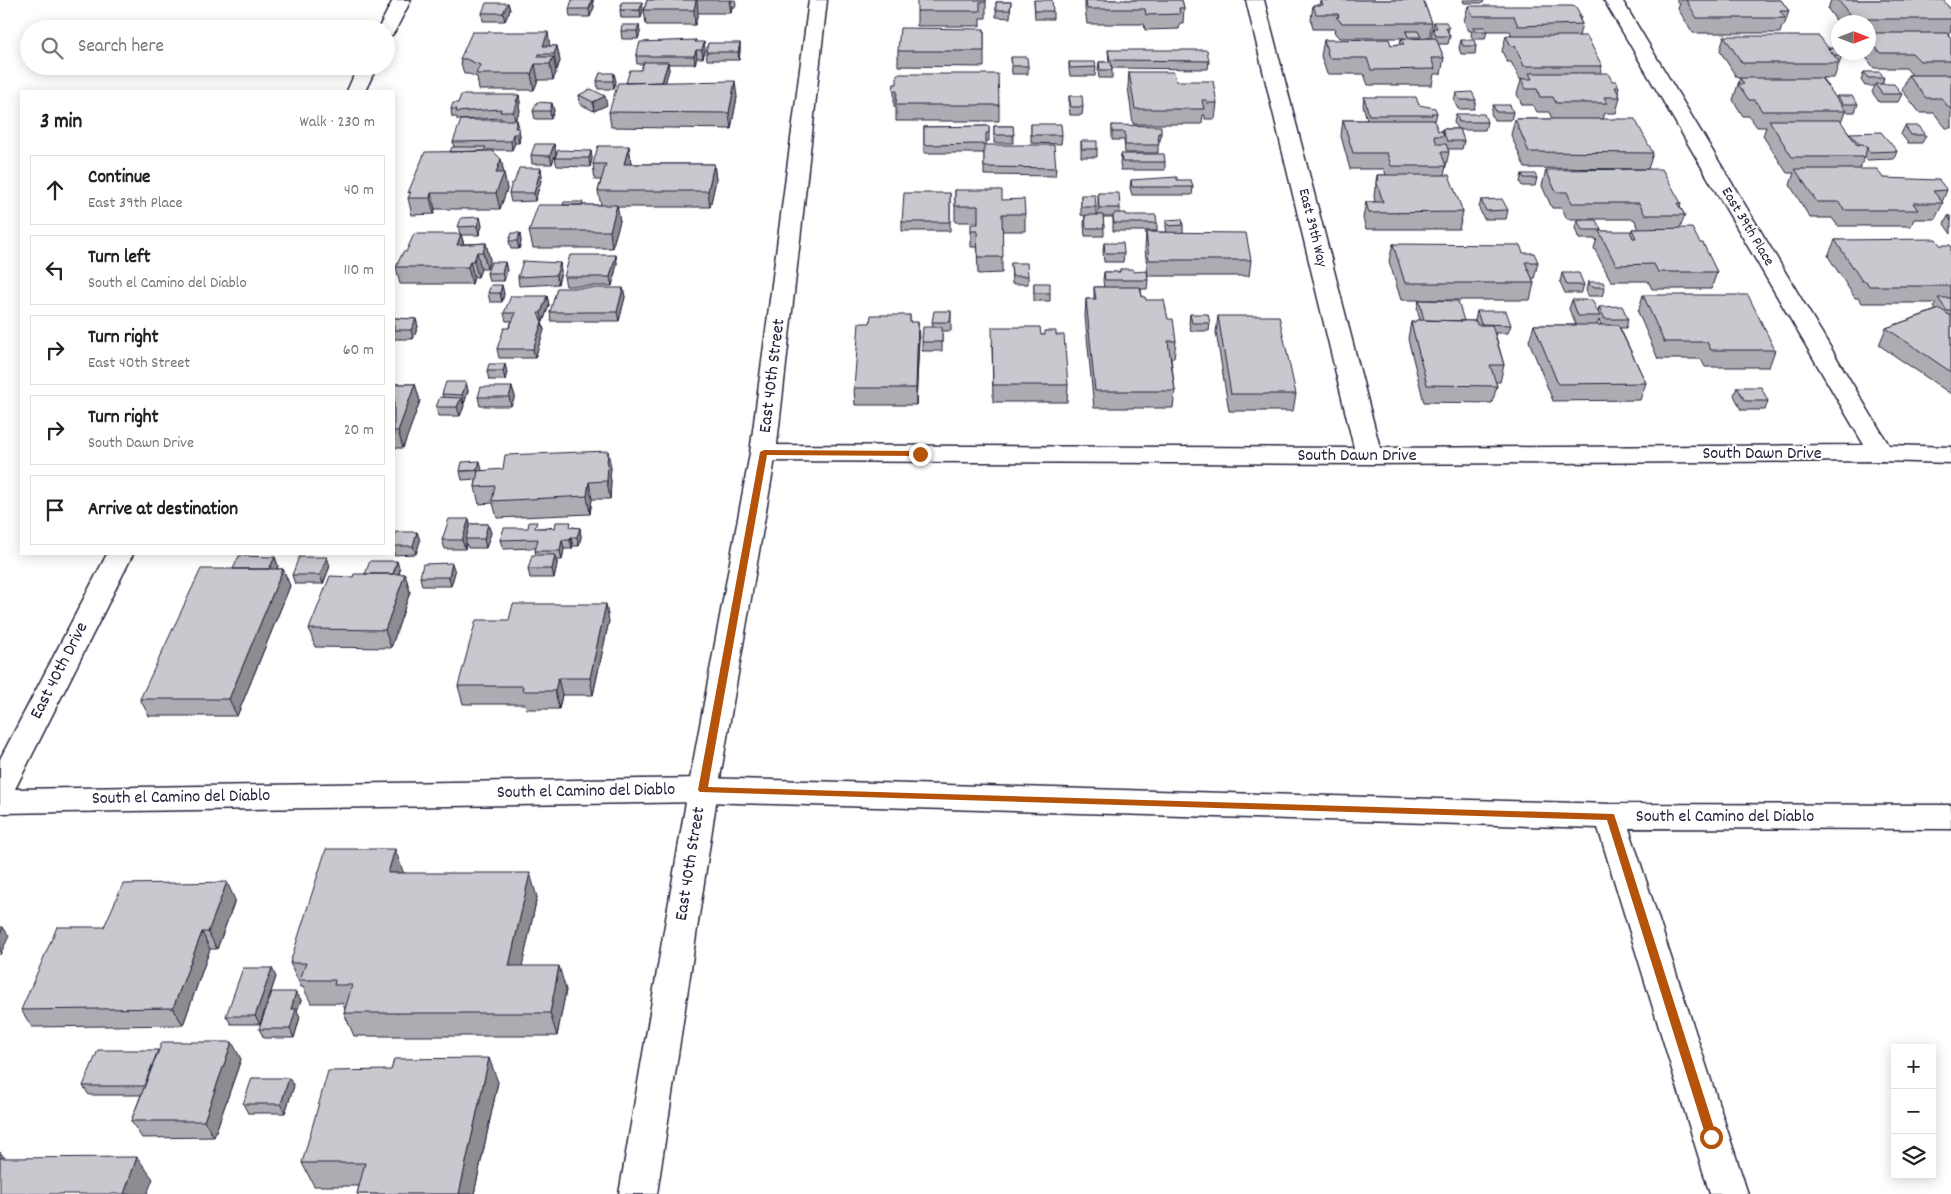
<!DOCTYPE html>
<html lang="en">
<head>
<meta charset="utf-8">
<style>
	:root { --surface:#fff; --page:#f2f2f2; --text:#222; --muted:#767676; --line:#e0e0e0 }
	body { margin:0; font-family:Dekko,sans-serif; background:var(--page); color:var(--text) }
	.controls { position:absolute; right:15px; bottom:15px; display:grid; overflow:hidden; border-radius:0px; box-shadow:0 2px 12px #0003 }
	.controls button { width:45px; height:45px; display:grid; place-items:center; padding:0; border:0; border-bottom:1px solid var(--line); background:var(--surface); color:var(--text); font:25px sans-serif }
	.compass { position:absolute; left:1831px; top:15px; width:45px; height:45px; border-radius:50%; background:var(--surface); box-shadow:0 2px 12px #0003; rotate:90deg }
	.stop { position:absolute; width:15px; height:15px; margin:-11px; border:4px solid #b45309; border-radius:50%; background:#fff }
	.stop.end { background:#b45309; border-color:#fff; box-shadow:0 1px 5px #0008 }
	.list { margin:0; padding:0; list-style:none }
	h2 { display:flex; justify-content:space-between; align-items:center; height:65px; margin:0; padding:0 20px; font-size:21px }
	h2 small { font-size:16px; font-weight:400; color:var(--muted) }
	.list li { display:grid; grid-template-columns:32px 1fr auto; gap:15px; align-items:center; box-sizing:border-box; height:70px; margin:0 10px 10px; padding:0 10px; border:1px solid var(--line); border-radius:0px }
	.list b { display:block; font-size:19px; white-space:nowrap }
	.list p { margin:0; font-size:16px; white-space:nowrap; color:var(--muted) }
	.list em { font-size:16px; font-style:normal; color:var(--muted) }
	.icon { flex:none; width:28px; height:28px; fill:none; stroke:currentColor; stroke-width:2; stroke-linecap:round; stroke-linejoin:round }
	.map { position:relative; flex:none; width:1951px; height:1194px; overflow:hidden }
	.search { position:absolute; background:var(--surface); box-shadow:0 2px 12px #0003; left:20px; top:20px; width:375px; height:55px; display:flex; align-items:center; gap:12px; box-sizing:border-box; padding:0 18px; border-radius:28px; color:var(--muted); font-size:19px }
	.panel { position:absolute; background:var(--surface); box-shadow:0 2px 12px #0003; left:20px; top:90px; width:375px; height:465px; border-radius:0px }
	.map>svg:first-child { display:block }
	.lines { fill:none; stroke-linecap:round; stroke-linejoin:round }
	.street-casing { stroke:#22223b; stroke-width:3 }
	.secondary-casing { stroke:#22223b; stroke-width:3 }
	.street { fill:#fff; fill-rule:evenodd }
	.secondary { fill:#fff; fill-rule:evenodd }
	.wall { fill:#acacb2; stroke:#22223b; fill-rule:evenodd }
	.shaded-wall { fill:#8c8c91; stroke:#22223b }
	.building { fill:#c8c8cf; stroke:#22223b }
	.route { fill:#b45309 }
	.labels { text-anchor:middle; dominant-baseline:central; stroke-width:4; stroke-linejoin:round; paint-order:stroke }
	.far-street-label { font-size:15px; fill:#22223b; stroke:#fff }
	.street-label { font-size:18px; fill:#22223b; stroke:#fff }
</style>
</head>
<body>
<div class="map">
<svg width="1951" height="1194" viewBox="0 0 1951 1194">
	<rect width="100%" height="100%" fill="#fff"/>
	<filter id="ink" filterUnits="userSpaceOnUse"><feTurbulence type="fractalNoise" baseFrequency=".02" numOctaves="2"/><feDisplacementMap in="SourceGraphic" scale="10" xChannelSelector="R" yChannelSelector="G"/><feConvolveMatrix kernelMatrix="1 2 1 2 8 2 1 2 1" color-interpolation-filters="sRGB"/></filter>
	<g filter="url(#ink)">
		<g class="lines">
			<defs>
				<path id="street" d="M393,0h18l-16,31 -3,4 -6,1v-7h-8z
					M1246,0h18l116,448 484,-3 -260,-445h18l267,445 62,2v16l-70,-2 -512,3 -606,-3 -9,-2 -4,-6 4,-6 9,-2 591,3z
					M358,66h19l-12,25h-18z
					M107,554h26l-118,235 688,-11 907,26 341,1v24l-322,-1 119,366h-38l-112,-366 -895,-26 -703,11v-54z"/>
				<path id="secondary" d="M809,0h18l-51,453 -58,337 -61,404h-38l69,-404 62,-337z"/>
			</defs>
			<use href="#street" class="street-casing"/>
			<use href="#secondary" class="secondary-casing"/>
			<use href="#street" class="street"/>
			<use href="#secondary" class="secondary"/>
		</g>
		<path class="wall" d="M593,0l1,7 -4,10h-20l-1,-8z
			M647,0h88l1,4 -1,3h-3l-1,6h-33l-3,12h-49l-2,-15z
			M986,0v18h-6v8h-63v-15z
			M1034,0l19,11v8h-18z
			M1085,0h97l2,8 -1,15h-3l-1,6 -34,1 -1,-6h-57l-2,-16z
			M1321,0h102l9,23 -3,15 -9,1 12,-1 -1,-2 3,-14 15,6 -1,4 2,4 -2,8h-10l6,14 -3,16h-7l-2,11h-64l-4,-11h-37l-6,-18 3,-16 67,5 9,-1 1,-5h4v-1h-66l-5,-6 1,-3h-22l-2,-9 2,-15h7z
			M1463,0h21l-1,3h-19z
			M1676,0h105l8,11 -5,15h-2l-2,7h-87l-15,-24 2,-6h-2z
			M1831,0h112l8,10v20l-3,5 3,3v90h-5l-12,-15h-14l-18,-23 6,-15h4l-6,-7h-32l-12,-16h6v-30l-30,1 -10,-14z
			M996,2h15l-1,16 -14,-1z
			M508,3l2,7 -5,11h-22l-1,-8z
			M1468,6l113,10 -1,4 2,4 -3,12 23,30 -2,7 12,8 7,6 -1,5 2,5 -4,16h-11l-2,6 50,34 -5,16 -123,-1 -14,-33 4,-16h37l-3,-7h-12l-4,-7h-11l-5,-11 4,-13 -10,-19h-4l-5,-11 4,-15h6l-2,-5h-23l-2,8h-12l-2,-4 1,-4h-3l-5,-10z
			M620,10h23l-2,8h-20z
			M639,25l1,8 -2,6h-16l-1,-8z
			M984,29v38l-86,-1v-15z
			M1724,36l104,12 14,7 -8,23h-12l14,20 1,-2 21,8 -3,8h-10l-4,11 9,11v-1l47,18 -3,8 -28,1 -2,-2 -4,11 23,9 64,12 -5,12 1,1 -8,16h-21l-3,7h-73l-6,-8h-22l-20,-33 4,-12h-7l-24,-37 3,-9h-9l-8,-11h-6l-10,-16 7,-22h-3l-17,-27z
			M696,40v2l9,8 -2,8h-6l-2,6h-27l1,6 -4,12 72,15 -6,32 -120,-2 -2,-15 17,-29 15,-13 2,-6h-6l-1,-8z
			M1461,40l15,6 -1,8h-14l-2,-6z
			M740,43v8l-1,9h-32l-1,-8z
			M550,46h7l3,15 -3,9h-2l1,3 -3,7h-15l-4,10h-55l-2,-13 -8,-3h-5l-4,-15z
			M1108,50l101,11 -1,8 -96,-1v10h-13l-1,-8 1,-8h10z
			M1011,57l17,9v8h-16z
			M1069,62l27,5 -1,9h-25l-1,-6z
			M1129,72l47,9 41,22 -2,16h-10v-4h-2l-1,9h-69l-5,-37z
			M1864,72l20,6 -2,6 20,10 -4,8h-19l-7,-10 3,-6h-10l-4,-6z
			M600,73l16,8 -2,8h-16l-1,-8z
			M894,84l105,21v16h-103v-14h-2z
			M1456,93l20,7 -2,9h-16l-4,-8z
			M519,95l1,8 -1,3 1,5 -5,9h2l2,8 1,8 -1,7h-4l-3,7h-25v1l14,8 6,30 -7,20h-65l-1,5 -22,1 -4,-17 46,-51 -1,-5 48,-22v-2l-44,2v-3h-5l-1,-8 7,-6z
			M579,95l28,10 -13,6 -14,-7z
			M1069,96l14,11 -1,8h-12l-1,-11z
			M1364,97l55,8 18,8 -2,8h-1l4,10h4v-2h15l-3,-7 2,-8 31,8 -2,8h-25l4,11 -2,8h-15l2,3 -5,23 19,37 -4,17h-93l-3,-11 3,-16h9l-1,-6 3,-21h9l-2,-6h-34l-9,-33 2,-16h24l-4,-15z
			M552,103l2,8 -3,8h-16l-2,-8z
			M1493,105l20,7 -2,8h-17l-3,-7z
			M1031,124l31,11 -1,9 -30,-1z
			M1112,125l49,8 -1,8h-2v12h-33l-1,-13h-12z
			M989,126v15h-3v4l70,23 -1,8 -71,-1v-22h-60v-26z
			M994,126h19v17h-19z
			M1905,126l21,9 -4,8h-14l-7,-9z
			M1081,141l16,8v8h-16z
			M554,144l2,9 -4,11h-20l-1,-9z
			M629,146l2,16v2h83l2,16 -6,27h-93l3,14 -8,27h-79l-4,-17 34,-26h38l-3,-14 3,-11h-6l-2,-16z
			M591,151l1,8 -2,8 -33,-1 -2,-8z
			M1121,154l44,8v8h-44l-1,-7z
			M541,168l1,9 -7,24 -24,1 -2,-9 5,-10z
			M1546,170l135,33 -1,4 5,8 -5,13 20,15 17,29 -6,17h-59l-4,-8h-37l-17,-33 3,-9h-18l-4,-11 2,-8 24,10 -1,1 31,1 1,-3h7l-5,-10h-67l-5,-11h-10l-10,-22z
			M1522,174l15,4 -2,8h-13l-2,-4z
			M1131,180l62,7 -1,8h-60l-2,-7z
			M955,190l47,10 23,14v17h-23v42l-24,1 -1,-27h-6v-16l7,-7v-2h-23z
			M950,193v38h-48v-9z
			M1098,193l22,15v5l6,2 31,8v8h-44v-14h-10l1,11v8h-19l-1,-12 1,-8 -4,-1v-20l15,12v8h2z
			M1481,200l27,10 -2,9h-22l-5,-11z
			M1948,216h3v18l-7,-10z
			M480,217l2,9 -3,9h-18l3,9 22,-1 4,17 -3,9h-6l-3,8h-4l-2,7h-72l-4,-17 10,-15 54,-18 -2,-7z
			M1166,220l17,5v8l68,27 -2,16h-101l-3,-27 1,-17h21l-1,-4z
			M520,233l1,9 -2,7h-8l-2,-8z
			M1835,240l116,6v148l-72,-49 7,-17 50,-18 -2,-3 2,-4h-74l-3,-5h-4l-27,-42z
			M1104,243l20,10 -1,9h-19l-1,-11z
			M1393,244l145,18 -4,17h-2l2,4 -4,17h-129l-12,-39z
			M616,255l1,8 -5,23h-46l-2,-9z
			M505,262l2,9 -3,10h-15l-2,-8z
			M560,263l1,9 -3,12 -39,2 -1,-9z
			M1011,263l17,13v8h-16z
			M1120,269l13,3 15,8 -1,9h-6l1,8 26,22 8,22 -2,17h-3l4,33 -2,17h-79l-9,-92 1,-17h8v-12h10l-1,-7 1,-8h16z
			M1562,273l22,12 -3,8h-16l-5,-11z
			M1588,282l17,5 -3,9h-14l-2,-6z
			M1034,283l16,10v8h-16z
			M502,285l2,9 -2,8h-12l-2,-9z
			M623,288l2,9 -6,24h-68l-1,-9z
			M1643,295l132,55 -6,17h-64l-4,-8h-43l-20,-47z
			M547,296l2,9 -6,17h-1l2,8 -9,28h-36l-2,-9 15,-28h-6l-2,-8z
			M1419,300l45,21h11v-1l2,-9 34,14 -3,8h-13l9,32 -4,17h-5l2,4 -5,17 -68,-1 -16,-63 3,-17h4l5,-2 -3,-11z
			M1572,300l26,12 1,-5 29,12 -2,9h-6l26,55 -6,17 -87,1 -24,-60 5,-16h42l-7,-16zM1599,320l2,5h-4z
			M951,311v20h-9v20h-20v-9l11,-15 -1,-5z
			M1190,314l20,9 -1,8h-18l-2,-8z
			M910,315v7l9,17 -3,66h-61l-1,-17 16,-65z
			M1218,316l78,78 -3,17h-64l-13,-79z
			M394,318l22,1 2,8 -5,12h-19z
			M1041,335h15l12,50 -1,17h-74l-1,-58z
			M505,364l2,9 -2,7h-16l-2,-9z
			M466,382l2,9 -4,13h-1l1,2 -4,10h-22l-2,-9 7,-10 -1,-3z
			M394,384h21l5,17 -17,47h-9z
			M512,387l3,9 -4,10h-31l-2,-9z
			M1737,387l31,14 -3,9h-24l-7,-15z
			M611,468l-1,8 1,5 -1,18h-18l-2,15 -93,4 -4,-15 -14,1 -4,-17 1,-8 -14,1 -2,-9z
			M469,519l1,5h18l3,9 -5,15h-18l-2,-5 -1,6h-20l-3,-9z
			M572,527l8,1 1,9 -2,9h-6l-1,3h-8l-2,11h-5v4l-3,14h-24l-2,-9 8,-14 -1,-4 1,-3 -33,1 -3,-9 38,-12z
			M417,532l3,9 -4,13 -22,1v-17z
			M275,557l3,9 -1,3h6l7,17 -53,130h-88l-9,-17 93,-130z
			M330,566l-7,18h-28l-3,-9z
			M400,570l-1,4h6l5,18 -19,56 -76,-1 -6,-18 44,-52 12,-3z
			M455,572l-4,14h-29l-2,-9z
			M609,621l-16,74h-31l-3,14h-33l-1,-5h-62l-5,-18z
			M404,873l133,24 -15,69 44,24 -9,46h-203l-10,-23 1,-4 -3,-6h-31l-8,-16h-2l-11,-24z
			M235,900l-18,49h-7l-27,76 -151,2 -11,-17 83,-83z
			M276,977l-16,47h-29l-5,-8z
			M296,992l5,8 -4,11 3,6 -6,21h-30l-5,-9z
			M158,1051l83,8 -27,78 -72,1 -11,-17 10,-26h-52l-6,-9z
			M498,1082l-24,112h-117l2,-8h-45l-12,-23z
			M294,1086l-9,27h-37l-5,-9z"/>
		<path class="shaded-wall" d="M593,0l1,7 -4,10 -1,-8z
			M696,0h1l1,13 -3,12 -1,-15z
			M729,0h2l1,7 -1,6z
			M642,2l1,8 -2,8 -1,-8z
			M508,3l2,7 -5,11 -2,-8z
			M639,25l1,8 -2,6 -1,-8z
			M548,32l2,15 -7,-1z
			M704,42l1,8 -2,8 -1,-8z
			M740,43v8l-1,9 -1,-8z
			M557,46l3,15 -3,9 -3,-16z
			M696,50l1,8 -2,6 -1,-8z
			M553,57l3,16 -3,7 -3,-16z
			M668,62l1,8 -6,21 -1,-8z
			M535,64l3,16 -4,10 -3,-16z
			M614,73l2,8 -2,8 -1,-8z
			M735,81l2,16 -6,32 -2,-16z
			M519,95l1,8 -1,3 1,5 -5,9 -2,-8z
			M605,96l2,9 -13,6 -1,-9z
			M552,103l2,8 -3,8 -1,-8z
			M517,120l3,16 -1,7 -4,-15z
			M513,134l2,9 -3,7 -1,-9z
			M554,144l2,9 -4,11 -2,-8z
			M629,146l2,16 -5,18 -2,-16z
			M591,151l1,8 -2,8 -1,-9z
			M501,159l6,30 -7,20 -4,-16v-20z
			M714,164l2,16 -6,27 -2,-16z
			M541,168l1,9 -7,24 -1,-8z
			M431,193l4,16 -1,5 -4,-16z
			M617,205l3,16 -8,27 -2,-17z
			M480,217l2,9 -3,9 -2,-9z
			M520,233l1,9 -2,7 -2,-8z
			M461,234l4,16 -8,-5z
			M486,243l4,17 -3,9 -4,-17z
			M477,252l4,17 -3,8 -4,-16z
			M616,255l1,8 -5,23 -2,-9z
			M470,261l4,16 -2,7 -4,-17z
			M505,262l2,9 -3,10 -2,-8z
			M560,263l1,9 -3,12 -2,-9z
			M502,285l2,9 -2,8 -2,-9z
			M623,288l2,9 -6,24 -2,-9z
			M547,296l2,9 -6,17 -2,-9z
			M416,319l2,8 -5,12 -2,-9z
			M542,322l2,8 -9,28 -2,-9z
			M918,322l1,17 -3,66v-17z
			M505,364l2,9 -2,7 -2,-9z
			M466,382l2,9 -4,13 -2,-9z
			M415,384l5,17 -17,47 -5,-17z
			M512,387l3,9 -4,10 -2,-9z
			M461,398l3,8 -4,10 -3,-9z
			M608,451l3,17 -1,8 1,5 -1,18 -3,-18v-17z
			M480,461l2,9 -3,9 -2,-9z
			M589,482l3,17 -2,15 -3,-18z
			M469,519l2,9 -5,11v4l-1,6 -3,-9z
			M488,524l3,9 -5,15 -2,-9z
			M580,528l1,9 -2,9 -2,-9z
			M417,532l3,9 -4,13 -3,-8z
			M571,537l2,9 -1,3 -2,-9z
			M562,540l2,9 -2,11 -2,-9z
			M555,555l2,9 -3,14 -2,-9z
			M275,557l3,9 -8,18 -4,-9z
			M327,557l3,9 -7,18 -3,-9z
			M397,561l3,9 -5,14 -2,-9z
			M452,563l3,9 -4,14 -2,-9z
			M283,569l7,17 -53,130 -8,-17z
			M405,574l5,18 -19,56 -6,-18z
			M606,604l3,17 -16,74 -3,-17z
			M558,678l4,17 -3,14 -4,-18z
			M395,849l9,25 -16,-1z
			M530,873l7,24 -20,93 -8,-24z
			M227,882l8,18 -18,49 -9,-17z
			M3,927l6,9 -9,19v-21z
			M202,932l8,17 -27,76 -10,-17z
			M559,966l7,24 -9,46 -7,-23z
			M272,968l4,9 -16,47 -5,-8z
			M296,992l5,8 -4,11 3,6 -6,21 -4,-9 1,-20z
			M232,1042l9,17 -27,78 -10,-16z
			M489,1058l9,24 -24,112h-15z
			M289,1078l5,8 -9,27 -4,-9z
			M0,1152l13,16 -13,2z
			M137,1157l16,22 -6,15h-23z"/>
		<path class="building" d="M572,0h20l-3,9h-20z
			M647,0h49l-2,10h-50z
			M917,0h69v2h-6v9h-63z
			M1034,0h18l1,11h-18z
			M1086,0h96l2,8h-5l1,6 -34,1 -1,-6h-58z
			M1321,0h102l9,23h-90l-6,-6h3l-1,-3h-22l-3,-9h10z
			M1686,0h95l8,11h-9l5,7h-88z
			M1838,0h105l8,10v2h-2l2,3v4h-98z
			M622,2h20l-2,8h-20z
			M996,2h15l-1,8h-14z
			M486,3h22l-5,10h-21z
			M1468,6h104l4,1 5,9h-3l4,8 -64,2 -4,-10h-41z
			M1434,22h12l3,6h-3l4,8h-14l-3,-8h4z
			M622,25h17l-2,6h-16z
			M1473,27h12l2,4h-13z
			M900,28l84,1v22h-86z
			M1406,31h12l3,6h-13z
			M472,32h76l-5,14h14l-3,8h-15l-1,3h15l-3,7h-15l-4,10h-55l4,-9 -14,-6h-6z
			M1868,33h79l4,5v23h-31l-8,-8h-32l-12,-14z
			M1506,36h81l15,30h-78l-9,-20h-4z
			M1724,36h95l21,27h-98z
			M1436,38l8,20h-13l4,11 -64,1 -4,-12h-38l-5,-18 65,-1 2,6 13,-1 -3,-5z
			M696,40l-1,2h9l-2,8h-6l-2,6h-58l4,-14z
			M1461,40h13l2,6h-13z
			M708,43h32l-2,9h-32z
			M1828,48h8l2,3v1h2l2,3h-8z
			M1108,50h99l2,11 -99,-1z
			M1011,57h16l1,9h-16z
			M644,62h24l-6,20 -36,1 4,-13h11z
			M1069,62h26l1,5 -26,1z
			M1099,62h12l1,8h-12z
			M1129,72h45l2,9h37l4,22h-10l-1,-3h-4l2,9h-69z
			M1864,72h16l4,6h-16z
			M600,73h14l-1,8h-16z
			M1529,73h79l4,8h4l3,6h-4l5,10h-16l3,6h-51l-3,-6h-13l-3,-8h-11l-5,-10h11z
			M897,74h101l1,31h-103l1,-14h-4l1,-7h3z
			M1908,75h43v35l-10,-12h-15z
			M1740,78h81l25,33h-84l-7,-11h-6l-11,-16h6z
			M735,81l-6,32 -120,-1 9,-29z
			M1875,84h19l8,10h-20z
			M591,89l14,7 -12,6 -14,-7z
			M1472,92l4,8h-16l-4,-7z
			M461,95h58l-3,7h2l-5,10h-13l1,-3 -45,3 1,-3h-6l2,-6h5z
			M1069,96h13l1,11h-12z
			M1837,96h15l6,8h-15z
			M1364,97h52l3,8 16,3 2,5h-6l1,2h-63z
			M537,102l15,1 -2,8h-17z
			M1493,105h17l3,7h-17z
			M1456,114h28l3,8h-28z
			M1515,119h120l18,34 -124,-1z
			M461,120h56l-2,8h4l-2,6h-4l-2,7 -58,1z
			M1343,120h91l4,11h4l2,5h-10l3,8h9l3,8h-8l5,14h-55l-4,-13h-34z
			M1769,120h71l17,25 10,1 -2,11h-73z
			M1031,124h30l1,11h-31z
			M1112,125l49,1v7h-3l1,12h-34v-13h-13z
			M989,126v7h-3v12h68l2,23 -72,-1v-23l-60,1v-18z
			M994,126h19l1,9h-20z
			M1905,126h14l7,9h-15z
			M1442,129h18l4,12h-17z
			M1881,132l16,19 -28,1 -2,-4v-2h-2l-2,-2h-4l-9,-11z
			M1081,141h16v8h-15z
			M535,144h19l-4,12 -19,-1z
			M598,146h31l-5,18h90l-6,27h-110l8,-27h-13z
			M452,147h34l-2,4 -34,1z
			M558,150l33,1 -2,7h-34z
			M493,151l8,8 -5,14h8l-8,20h-65l-1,5h-22l3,-6 -3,1 17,-41z
			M1121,154h43l1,8h-43z
			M519,168h22l-7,25h-25l3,-10h2z
			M1662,169l19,34h-4l8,12h-40l-6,-12h-67l-5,-11h-11l-10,-22z
			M1795,169h82l6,9 56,2 8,10 -14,1 10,12h-30l5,7h-74l-5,-8h-22z
			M1522,174h13l2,4h-13z
			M1377,175h72l14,37 -94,1 -3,-11h17l-7,-22h3z
			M1177,177v3h14l2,7h-61l-1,-7z
			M955,190h47v10l22,-1 1,15h-23l1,43h-25l-1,-26h-6v-7h7v-18h-23z
			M904,193h46v29h-48z
			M1098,193h21l1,15h-21z
			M1081,195h14l1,12h-15z
			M1502,199l6,11 -22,1 -5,-11z
			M564,202h19l-1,3h-19z
			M538,205h79l-7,26h-81z
			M1115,213h11v2h30l1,8h-43l-1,-7z
			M1085,215h18l1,13h-18z
			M1948,216h3v5z
			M480,217l-3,9 -19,1 3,-9z
			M1182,219l1,6 -14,1 -3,-6z
			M1577,220h19l5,10h-19z
			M1692,228l8,15h3l14,29h-59l-4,-8 -38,1 -17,-34h31l3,7h3l-4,-9z
			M1146,232l100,1 5,27h-102z
			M512,233h8l-3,8h-8z
			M414,234h47l-4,11 29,-2 -3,9h-6l-3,9h-4l-2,6h-72l7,-15h3z
			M1936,239l4,6h10l1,1v40h-82l-3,-5h-4l-27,-41z
			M1104,243h19l1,10h-19z
			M1393,244l127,1 3,8h11l4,9h-13l9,21h-129z
			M570,255h46l-6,22h-46z
			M523,261l37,2 -4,12 -38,2z
			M491,262h14l-3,11h-15z
			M1011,263h16l1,13h-16z
			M1120,269h13v3l14,-1 1,9h-43l-1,-8h16z
			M1562,273h17l5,12h-17z
			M1588,282h15l2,5h-14z
			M1034,283h16v10h-16z
			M491,285h11l-2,8h-12z
			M1094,287h46l2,10h3l1,3h18l4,19h5l3,22h-8l7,50h-80l-9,-92h10z
			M557,288h66l-6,24h-67z
			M1643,295h105l27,55h-64l-4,-8h-43z
			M511,296h36l-6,17h-3l4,9 -9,27h-36l7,-21h5l7,-15h-12z
			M1938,298h13v13h-4z
			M1419,300l39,1 6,20 -40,-1z
			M1572,300h20l8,16h-22z
			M1622,306l6,13h-23l-6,-12z
			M1940,309l11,7v56l-65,-44z
			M934,311h17l-1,11h-18z
			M1477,311h29l5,14 -30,-1z
			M1190,314h18l2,9h-18z
			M871,315h39v7h8l-2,66h-62l5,-65h11z
			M1218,316h61l17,78h-65z
			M394,318l22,1 -5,11h-17z
			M1416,320l60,1 1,4h15l12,40h-14l7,21 -70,-1 -16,-63h4z
			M1534,325h84l28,58 -88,1z
			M923,327h19v15h-20z
			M992,327h48l1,8h4v-4h11v4h8l4,50h-75z
			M489,364h16l-2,7h-16z
			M446,382h20l-4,13 -20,-1z
			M394,384h21l-17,47h-4z
			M481,387h31l-3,10h-31z
			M1737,387h24l7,14h-23z
			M440,397l21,1 -4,9h-21z
			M608,451l-1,13h1l-1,17 -18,1 -2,14 -95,5 3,-15 -20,1 3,-16 25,-2 2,-14z
			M480,461l-3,9 -17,1 2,-9z
			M449,519h20l-7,21h-20z
			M529,522h8l-2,6h20l1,-6h15l-1,5 10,1 -3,9h-6l-1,3h-8l-2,11h-25l3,-12 -38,1 4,-12h24z
			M470,524h18l-4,15h-18z
			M396,532h21l-4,14h-19v-8z
			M532,555h23l-3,14h-24z
			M239,556l36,1 -6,12h-36z
			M299,557h28l-7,18h-28z
			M370,561h27l-4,13h-28z
			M452,563l-3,14h-29l3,-13z
			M201,569h82l-54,130h-89z
			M354,574h51l-20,56 -76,-1 21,-53 23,1z
			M513,604h93l-16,74h-32l-3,13h-33l1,-5h-65l18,-66h33z
			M326,849h69l-7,24h142l-21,93h50l-9,47h-206l8,-28h-18l1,-5h-35l6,-17h-16z
			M227,882l-19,50h-6l-29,76 -152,2 36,-83h47l19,-43z
			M0,927h3l-3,7z
			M243,968h29l-17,48h-29z
			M272,992h24l-5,17h5l-6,20h-31z
			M162,1042h70l-28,79h-73z
			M98,1050h60l-14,36h-61z
			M489,1058l-30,136h-102l8,-31h-63l26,-92 63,-1 3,-11z
			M252,1078h37l-8,26h-38z
			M137,1157l-13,37h-124v-36z"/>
	</g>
	<path class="route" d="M764,450l156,1 3,3 -3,2 -153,-1 -59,332 906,27 103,323 -2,4 -4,1 -4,-1 -1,-4 -99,-317 -907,-28 -2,-2 62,-338z"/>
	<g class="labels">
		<g class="far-street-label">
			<text transform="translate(1747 227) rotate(59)">East 39th Place</text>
			<text transform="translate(1312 228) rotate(76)">East 39th Way</text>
		</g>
		<g class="street-label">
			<text transform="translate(773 376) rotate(-83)">East 40th Street</text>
			<text x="1762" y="454">South Dawn Drive</text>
			<text x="1357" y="456">South Dawn Drive</text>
			<text transform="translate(60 671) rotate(-63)">East 40th Drive</text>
			<text transform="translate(586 792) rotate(-1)">South el Camino del Diablo</text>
			<text transform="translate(181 798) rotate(-1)">South el Camino del Diablo</text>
			<text x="1725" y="817">South el Camino del Diablo</text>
			<text transform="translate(691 864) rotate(-81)">East 40th Street</text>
		</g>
	</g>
</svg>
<div class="controls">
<button>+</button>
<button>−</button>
<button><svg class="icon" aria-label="layers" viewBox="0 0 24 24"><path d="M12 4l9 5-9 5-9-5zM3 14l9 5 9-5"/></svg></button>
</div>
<svg class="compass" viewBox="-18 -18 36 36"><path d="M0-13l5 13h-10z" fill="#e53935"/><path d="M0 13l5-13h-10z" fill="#767676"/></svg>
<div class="stop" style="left:1711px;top:1137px"></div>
<div class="stop end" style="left:920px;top:454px"></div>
<div class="search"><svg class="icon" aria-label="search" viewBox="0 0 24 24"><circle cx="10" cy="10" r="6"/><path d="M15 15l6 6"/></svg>Search here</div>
<section class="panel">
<h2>3 min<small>Walk · 230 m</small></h2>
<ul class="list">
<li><svg class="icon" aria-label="ahead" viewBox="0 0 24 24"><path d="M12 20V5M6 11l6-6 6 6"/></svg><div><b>Continue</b><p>East 39th Place</p></div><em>40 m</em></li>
<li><svg class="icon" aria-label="left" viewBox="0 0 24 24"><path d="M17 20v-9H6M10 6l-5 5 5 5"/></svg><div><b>Turn left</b><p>South el Camino del Diablo</p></div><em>110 m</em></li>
<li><svg class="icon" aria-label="right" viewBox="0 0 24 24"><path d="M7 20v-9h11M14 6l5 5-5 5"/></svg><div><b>Turn right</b><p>East 40th Street</p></div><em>60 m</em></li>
<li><svg class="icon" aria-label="right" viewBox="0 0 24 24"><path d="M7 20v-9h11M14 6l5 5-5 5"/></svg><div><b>Turn right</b><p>South Dawn Drive</p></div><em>20 m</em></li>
<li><svg class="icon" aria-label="arrive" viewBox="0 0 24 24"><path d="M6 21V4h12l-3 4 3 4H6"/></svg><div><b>Arrive at destination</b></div></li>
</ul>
</section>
</div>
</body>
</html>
